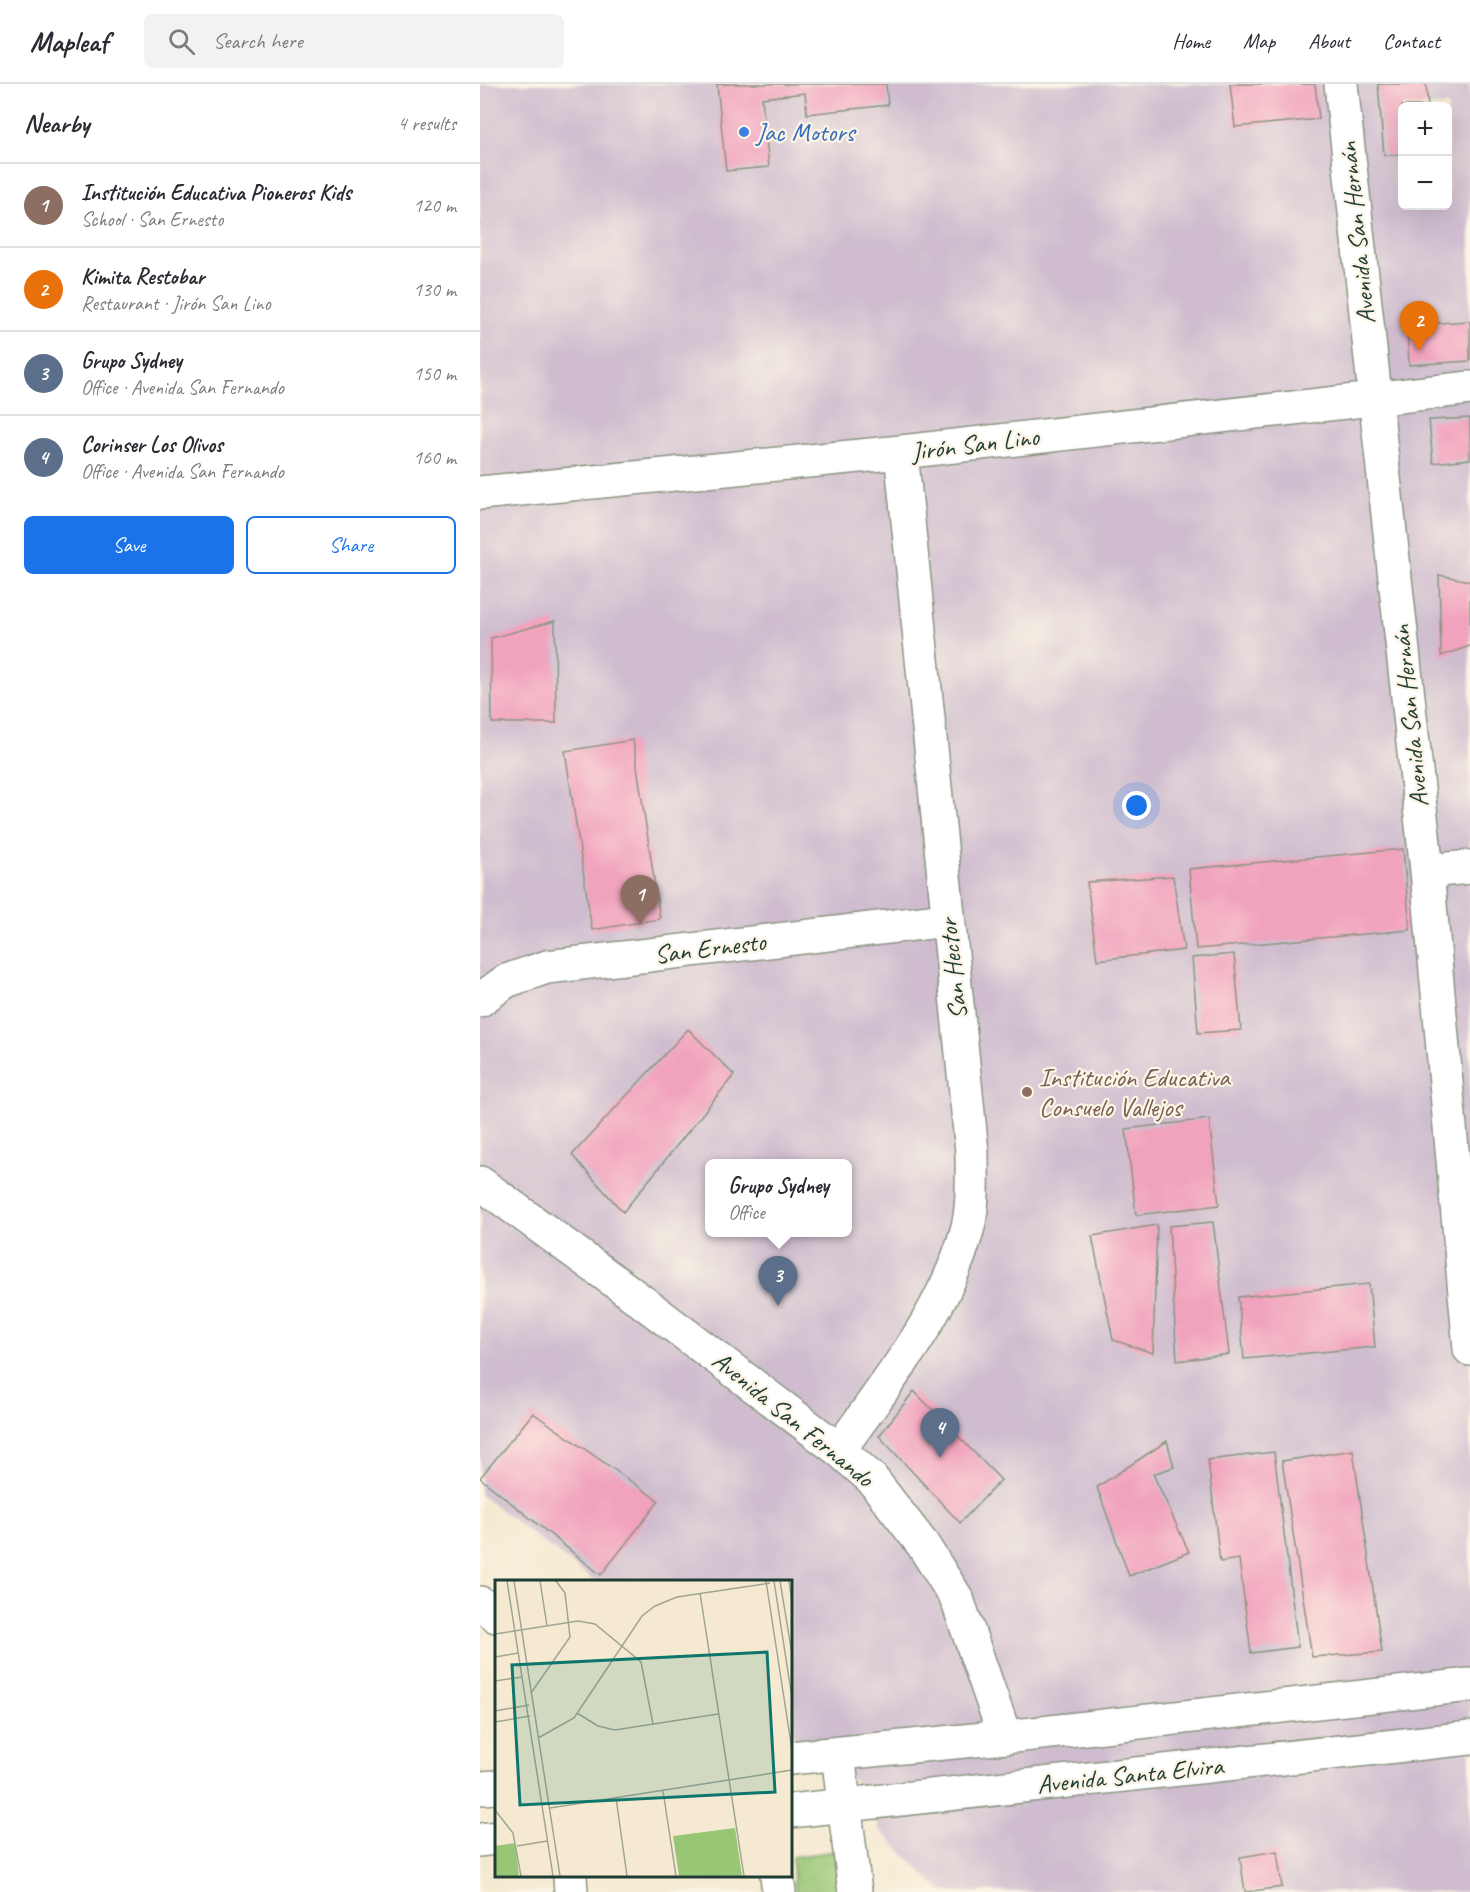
<!DOCTYPE html>
<html lang="en">
<head>
<meta charset="utf-8">
<style>
	:root { --surface:#fff; --page:#f2f2f3; --text:#2b2b33; --muted:#7c7c81; --line:#e1e1e2; --accent:#1a73e8 }
	body { margin:0; font-family:Caveat,sans-serif; background:var(--page); color:var(--text) }
	.controls { position:absolute; right:18px; top:18px; display:grid; overflow:hidden; border-radius:9px; box-shadow:0 6px 24px #0002 }
	.controls button { width:54px; height:54px; display:grid; place-items:center; padding:0; border:0; border-bottom:2px solid var(--line); background:var(--surface); color:var(--text); font:30px sans-serif }
	.you { position:absolute; left:657px; top:722px; width:21px; height:21px; margin:-15px; border:4px solid #fff; border-radius:50%; background:#1a73e8; box-shadow:0 0 0 9px #1a73e833 }
	.badge { display:grid; place-items:center; width:39px; height:39px; border-radius:50%; background:var(--accent); color:#fff; font-size:20px; font-weight:700 }
	.pin { position:absolute; translate:-50% -50px; filter:drop-shadow(0 2px 3px #0008) }
	.pin::after { content:''; position:absolute; top:32px; width:21px; height:18px; background:inherit; clip-path:polygon(0 0,100% 0,50% 100%) }
	.popup { position:absolute; left:225px; top:1075px; width:147px; height:78px; box-sizing:border-box; display:grid; place-content:center; border-radius:9px; background:var(--surface); filter:drop-shadow(0 2px 4px #0005); font-size:20px; white-space:nowrap; color:var(--muted) }
	.popup b { font-size:22px; color:var(--text) }
	.popup::after { content:''; position:absolute; left:50%; top:100%; margin-left:-12px; border:12px solid transparent; border-top-color:var(--surface) }
	.list { margin:0; padding:0; list-style:none }
	h2 { display:flex; justify-content:space-between; align-items:center; height:78px; margin:0; padding:0 24px; font-size:26px }
	h2 small { font-size:20px; font-weight:400; color:var(--muted) }
	.list li { display:grid; grid-template-columns:39px 1fr auto; gap:18px; align-items:center; box-sizing:border-box; height:84px; padding:0 24px; border-top:2px solid var(--line) }
	.list b { display:block; font-size:22px; white-space:nowrap }
	.list p { margin:0; font-size:20px; white-space:nowrap; color:var(--muted) }
	.list em { font-size:20px; font-style:normal; color:var(--muted) }
	.actions { display:flex; gap:12px; padding:18px 24px }
	.actions a { flex:1; padding:14px 0; border:2px solid var(--accent); border-radius:9px; text-align:center; font-size:21px; color:var(--accent) }
	.actions .main { background:var(--accent); color:#fff }
	.icon { flex:none; width:33px; height:33px; fill:none; stroke:currentColor; stroke-width:2; stroke-linecap:round; stroke-linejoin:round }
	.map { position:relative; flex:none; width:990px; height:1808px; overflow:hidden }
	header { display:flex; align-items:center; gap:36px; box-sizing:border-box; height:84px; padding:0 30px; background:var(--surface); border-bottom:2px solid var(--line) }
	header strong { font-size:28px }
	nav { display:flex; gap:33px; margin-inline-start:auto; font-size:21px }
	.search { width:420px; height:54px; background:var(--page); display:flex; align-items:center; gap:15px; box-sizing:border-box; padding:0 21px; border-radius:9px; color:var(--muted); font-size:22px }
	main { display:flex }
	aside { flex:1; background:var(--surface) }
	.map>svg:first-child { display:block }
	.industrial { fill:#cfbdcf; fill-rule:evenodd }
	.grass { fill:#98c675; stroke:#5c8254; stroke-width:1.5 }
	.building { fill:#f1a2bd }
	.lines { fill:none; stroke-linecap:round; stroke-linejoin:round }
	.minor-casing { stroke:#8a9482; stroke-width:36 }
	.tertiary-casing { stroke:#8a9482; stroke-width:36 }
	.minor { stroke:#fff; stroke-width:33 }
	.tertiary { stroke:#fff; stroke-width:33 }
	.shop-dot { fill:#3f7fe0; stroke:#fcf5e5; stroke-width:2 }
	.education-dot { fill:#8d6e63; stroke:#fcf5e5; stroke-width:2 }
	.labels { text-anchor:middle; dominant-baseline:central; stroke-width:4.5; stroke-linejoin:round; paint-order:stroke }
	.shop-label { font-size:26px; fill:#366cbe; stroke:#fcf5e5; text-anchor:start }
	.street-label { font-size:26px; fill:#1f3d34; stroke:#fcf5e5 }
	.education-label { font-size:26px; fill:#785e54; stroke:#fcf5e5; text-anchor:start }
	.inset-road { fill:none; stroke:#9fa592; stroke-width:1.5 }
	.view { fill:#0f766e; fill-opacity:0.15; stroke:#0f766e; stroke-width:3 }
	.inset-edge { fill:none; stroke:#1f3d34; stroke-width:3 }
</style>
</head>
<body>
<header>
<strong>Mapleaf</strong>
<div class="search"><svg class="icon" aria-label="search" viewBox="0 0 24 24"><circle cx="10" cy="10" r="6"/><path d="M15 15l6 6"/></svg>Search here</div>
<nav><a>Home</a><a>Map</a><a>About</a><a>Contact</a></nav>
</header>
<main>
<aside>
<h2>Nearby<small>4 results</small></h2>
<ul class="list">
<li><span class="badge" style="background:#8d6e63">1</span><div><b>Institución Educativa Pioneros Kids</b><p>School · San Ernesto</p></div><em>120 m</em></li>
<li><span class="badge" style="background:#e8710a">2</span><div><b>Kimita Restobar</b><p>Restaurant · Jirón San Lino</p></div><em>130 m</em></li>
<li><span class="badge" style="background:#5c6f8a">3</span><div><b>Grupo Sydney</b><p>Office · Avenida San Fernando</p></div><em>150 m</em></li>
<li><span class="badge" style="background:#5c6f8a">4</span><div><b>Corinser Los Olivos</b><p>Office · Avenida San Fernando</p></div><em>160 m</em></li>
</ul>
<div class="actions"><a class="main">Save</a><a>Share</a></div>
</aside>
<div class="map">
<svg width="990" height="1808" viewBox="0 0 990 1808">
	<rect width="100%" height="100%" fill="#fcf5e5"/>
	<filter id="ink" filterUnits="userSpaceOnUse"><feTurbulence type="fractalNoise" baseFrequency=".0167" numOctaves="2"/><feDisplacementMap in="SourceGraphic" scale="12" xChannelSelector="R" yChannelSelector="G"/><feConvolveMatrix kernelMatrix="1 2 1 2 8 2 1 2 1" color-interpolation-filters="sRGB"/></filter>
	<filter id="wash" filterUnits="userSpaceOnUse"><feTurbulence type="fractalNoise" baseFrequency=".008" numOctaves="4" result="noise"/><feDisplacementMap in="SourceGraphic" scale="24" xChannelSelector="R" yChannelSelector="G"/><feGaussianBlur stdDeviation="1.35" result="paint"/><feColorMatrix in="noise" values="0 0 0 0 0 0 0 0 0 0 0 0 0 0 0 0 0 1.4 0 .05"/><feComposite in="paint" operator="in"/></filter>
	<g filter="url(#wash)">
		<rect width="100%" height="100%" fill="#f5ead1"/>
		<path class="industrial" d="M0,0h990v1808h-528l-62,-62 -24,-47 -65,-50 -1,-151 -196,-1 -114,-87zM922,22h46v100h-46zM229,1080h138v68h-138z"/>
		<path class="grass" d="M356,1767l4,41h-45l-3,-35z"/>
		<g id="blocks">
			<path class="building" d="M237,0h169l2,21 -81,9 -2,-21 -43,5 7,69 -43,4z
				M750,0h85l4,35 -84,8z
				M898,0h48l2,22h-26v48l-18,1z
				M990,237v40l-61,4 -2,-40z
				M990,334v41l-37,4 -4,-43z
				M959,491l31,6v65l-29,10z
				M75,537l1,102h-64l-1,-85z
				M153,656l27,179 -68,11 -27,-179z
				M923,765l7,81 -214,19 -7,-80z
				M693,792l11,74 -87,10 -10,-78z
				M754,870l7,76 -43,3 -6,-75z
				M208,945l46,46 -111,137 -51,-57z
				M729,1035l10,86 -83,10 -10,-86z
				M733,1138l16,132 -52,7 -8,-135z
				M677,1141l-4,128 -40,-13 -21,-104z
				M889,1200l6,63 -131,12 -6,-62z
				M434,1307l87,89 -41,43 -81,-87z
				M53,1329l126,88 -58,74 -121,-97z
				M687,1357l7,26 -21,7 36,78 -60,24 -32,-89z
				M873,1366l29,202 -70,5 -30,-196z
				M794,1368l24,195 -47,6 -12,-94 -19,3 -12,-102z
				M797,1767l5,36 -37,5 -5,-35z"/>
		</g>
	</g>
	<g filter="url(#ink)">
		<use href="#blocks" fill-opacity="0" stroke="#8a9482" stroke-width="1.5"/>
		<g class="lines">
			<defs>
				<path id="minor" d="M861,0l86,787 43,478
					M0,409l421,-41 569,-64
					M947,787l43,-4
					M0,916l26,-19 41,-14 400,-47
					M0,1099l148,108 211,159 33,29 51,66 34,54 48,138
					M359,1366c48,-68 104,-135 127,-216 8,-26 6,-55 6,-82l-71,-700
					M0,1519l16,13
					M90,1792l1,16"/>
				<path id="tertiary" d="M358,1670l17,138
					M310,1674l215,-21 465,-52
					M0,1704l16,-1
					M310,1727l680,-73
					M0,1756l16,-2
					M297,1792l2,16"/>
			</defs>
			<use href="#minor" class="minor-casing"/>
			<use href="#tertiary" class="tertiary-casing"/>
			<use href="#minor" class="minor"/>
			<use href="#tertiary" class="tertiary"/>
		</g>
	</g>
	<circle class="shop-dot" cx="264" cy="48" r="6"/>
	<circle class="education-dot" cx="547" cy="1008" r="6"/>
	<g class="labels">
		<g class="shop-label">
			<text x="276" y="48">Jac Motors</text>
		</g>
		<g class="street-label">
			<text transform="translate(877 149) rotate(-96)">Avenida San Hernán</text>
			<text transform="translate(495 360) rotate(-7)">Jirón San Lino</text>
			<text transform="translate(930 632) rotate(-96)">Avenida San Hernán</text>
			<text transform="translate(230 864) rotate(-7)">San Ernesto</text>
			<text transform="translate(473 885) rotate(-96)">San Hector</text>
			<text transform="translate(313 1335) rotate(39)">Avenida San Fernando</text>
			<text transform="translate(650 1691) rotate(-6)">Avenida Santa Elvira</text>
		</g>
		<g class="education-label">
			<text x="559" y="993">Institución Educativa<tspan x="559" dy="30">Consuelo Vallejos</tspan></text>
		</g>
	</g>
	<g transform="translate(15 1496)">
		<rect width="297" height="297" fill="#f5ead1"/>
		<path d="M240,248l7,48h-63l-6,-40zM20,263l4,33h-24v-30z" fill="#98c675"/>
		<path class="inset-road" d="M12,1l46,295M19,1l46,295M45,1l7,45M271,1l26,169M279,1l18,117M285,1l12,73M294,1l3,21M205,13l44,283M0,54l83,-13 17,3 46,38 12,62M0,77l23,-4M0,101l27,-4M36,113l39,-56 -5,-44 -9,-12M0,131l34,-6M82,133l21,13 17,4 103,-16M0,142l35,-6M43,158l36,-20 68,-102 13,-10 22,-9 93,-14M168,211l13,85M121,218l11,78M55,228l242,-38M0,230l18,23 8,43M22,266l30,-5"/>
		<path class="view" d="M272,72l8,140 -255,13 -8,-140z"/>
		<rect width="297" height="297" class="inset-edge"/>
	</g>
</svg>
<div class="controls">
<button>+</button>
<button>−</button>
</div>
<div class="you"></div>
<div class="pin badge" style="left:160px;top:841px;background:#8d6e63">1</div>
<div class="pin badge" style="left:939px;top:267px;background:#e8710a">2</div>
<div class="pin badge" style="left:298px;top:1222px;background:#5c6f8a">3</div>
<div class="popup"><b>Grupo Sydney</b>Office</div>
<div class="pin badge" style="left:460px;top:1374px;background:#5c6f8a">4</div>
</div>
</main>
</body>
</html>
